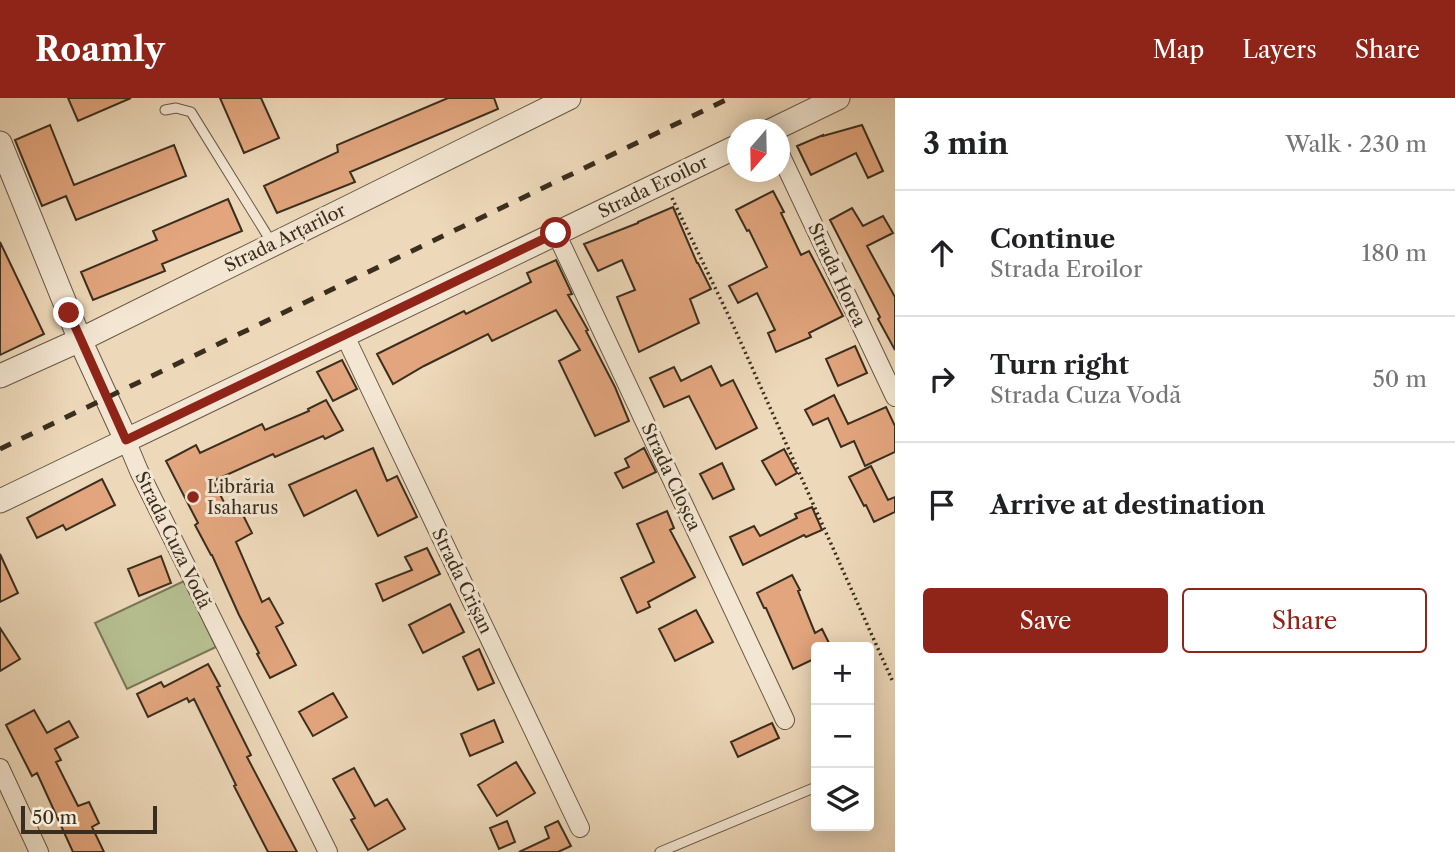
<!DOCTYPE html>
<html lang="en">
<head>
<meta charset="utf-8">
<style>
	:root { --surface:#fff; --page:#f6f6f6; --text:#202124; --muted:#757577; --line:#e0e0e0; --accent:#8f2418 }
	body { margin:0; font-family:"Libre Caslon Text",serif; background:var(--page); color:var(--text) }
	.controls { position:absolute; right:21px; bottom:21px; display:grid; overflow:hidden; border-radius:7px; box-shadow:0 4px 18px #0003 }
	.controls button { width:63px; height:63px; display:grid; place-items:center; padding:0; border:0; border-bottom:2px solid var(--line); background:var(--surface); color:var(--text); font:35px sans-serif }
	.compass { position:absolute; left:727px; top:21px; width:63px; height:63px; border-radius:50%; background:var(--surface); box-shadow:0 4px 18px #0003; rotate:200deg }
	.scale { position:absolute; left:21px; bottom:18px; width:136px; box-sizing:border-box; padding-left:7px; border:4px solid #3a2e1e; border-top:0; font-size:19px; line-height:24px; white-space:nowrap; color:#3a2e1e; -webkit-text-stroke:5px #f3e6d2; paint-order:stroke }
	.stop { position:absolute; width:21px; height:21px; margin:-16px; border:5px solid #8f2418; border-radius:50%; background:#fff }
	.stop.end { background:#8f2418; border-color:#fff; box-shadow:0 2px 7px #0008 }
	.list { margin:0; padding:0; list-style:none }
	h2 { display:flex; justify-content:space-between; align-items:center; height:91px; margin:0; padding:0 28px; font-size:30px }
	h2 small { font-size:23px; font-weight:400; color:var(--muted) }
	.list li { display:grid; grid-template-columns:46px 1fr auto; gap:21px; align-items:center; box-sizing:border-box; height:126px; padding:0 28px; border-top:2px solid var(--line) }
	.list b { display:block; font-size:26px; white-space:nowrap }
	.list p { margin:0; font-size:23px; white-space:nowrap; color:var(--muted) }
	.list em { font-size:23px; font-style:normal; color:var(--muted) }
	.actions { display:flex; gap:14px; padding:21px 28px }
	.actions a { flex:1; padding:16px 0; border:2px solid var(--accent); border-radius:7px; text-align:center; font-size:24px; color:var(--accent) }
	.actions .main { background:var(--accent); color:#fff }
	.icon { flex:none; width:38px; height:38px; fill:none; stroke:currentColor; stroke-width:2; stroke-linecap:round; stroke-linejoin:round }
	.map { position:relative; flex:none; width:895px; height:754px; overflow:hidden }
	header { display:flex; align-items:center; gap:42px; box-sizing:border-box; height:98px; padding:0 35px; background:var(--accent); color:#fff }
	header strong { font-size:33px }
	nav { display:flex; gap:38px; margin-inline-start:auto; font-size:24px }
	main { display:flex }
	aside { flex:1; background:var(--surface) }
	.map>svg:first-child { display:block }
	.green { fill:#b6bf91; stroke:#787658; stroke-width:2 }
	.building { fill:#e2a57d; stroke:#3a2e1e; stroke-width:2 }
	.lines { fill:none; stroke-linecap:round; stroke-linejoin:round }
	.service-casing { stroke:#675845; stroke-width:11 }
	.minor-casing { stroke:#675845; stroke-width:20 }
	.tertiary-casing { stroke:#675845; stroke-width:25 }
	.path { stroke:#3a2e1e; stroke-width:3.5; stroke-dasharray:2 3.5; stroke-linecap:butt }
	.service { stroke:#f3e6d2; stroke-width:9 }
	.minor { stroke:#f3e6d2; stroke-width:18 }
	.tertiary { stroke:#f3e6d2; stroke-width:23 }
	.rail { stroke:#3a2e1e; stroke-width:5; stroke-dasharray:12 12; stroke-linecap:butt }
	.route { stroke:#8f2418; stroke-width:9 }
	.poi-dot { fill:#8f2418; stroke:#f3e6d2; stroke-width:2.5 }
	.labels { text-anchor:middle; dominant-baseline:central; stroke-width:6; stroke-linejoin:round; paint-order:stroke }
	.street-label { font-size:18px; fill:#3a2e1e; stroke:#f3e6d2 }
	.poi-label { font-size:18px; fill:#3a2e1e; stroke:#f3e6d2; text-anchor:start }
</style>
</head>
<body>
<header>
<strong>Roamly</strong>
<nav><a>Map</a><a>Layers</a><a>Share</a></nav>
</header>
<main>
<div class="map">
<svg width="895" height="754" viewBox="0 0 895 754">
	<rect width="100%" height="100%" fill="#edd8b9"/>
	<filter id="stains"><feTurbulence type="fractalNoise" baseFrequency=".00286" numOctaves="4"/><feColorMatrix values="0 0 0 0 .2 0 0 0 0 .09 0 0 0 0 .02 0 0 0 .5 -.17"/></filter>
	<radialGradient id="worn" r=".72"><stop offset=".6" stop-color="#630" stop-opacity="0"/><stop offset="1" stop-color="#630" stop-opacity=".3"/></radialGradient>
	<path class="green" d="M184,483l32,66 -89,42 -32,-66z"/>
	<path class="building" d="M68,0h63l-53,23z
		M220,0h41l18,40 -35,15z
		M448,0h46l4,11 -148,63 5,10 -78,31 -13,-27 74,-34 -1,-7z
		M50,27l24,60 100,-40 12,31 -110,44 -10,-24 -24,10 -27,-66z
		M862,27l21,46 -15,7 -12,-25 -45,22 -14,-29 26,-11v1z
		M773,93l11,21 -3,1 20,42 8,-4 34,65 -34,17 2,4 -35,15 -8,-19 7,-3 -18,-37 -19,10 -9,-17 38,-19 -18,-37 -2,1 -11,-21z
		M228,101l14,32 -80,33 3,7 -72,29 -12,-28 76,-32 -4,-9z
		M673,109l24,56h1l13,26 -21,10 9,24 -60,29 -22,-55 18,-7 -13,-30 -24,11 -14,-27 54,-21v-1z
		M852,110l11,18 20,-10 10,17 -26,13 28,51v53l-17,-31 2,-2 -50,-97z
		M0,144l44,92 -44,21z
		M556,162l16,34 -4,1 20,35 -2,1 29,56 14,34 -34,15 -36,-75 21,-11 -24,-40 -64,31 -4,-7 -64,32 -31,18 -16,-30 87,-43 2,3 65,-32 -4,-9z
		M855,248l12,27 -29,13 -12,-27z
		M342,262l15,29 -24,12 -16,-29z
		M711,268l10,20 12,-6 24,48 -41,21 -27,-53 -25,11 -14,-29 24,-11 7,14z
		M834,297l14,29 38,-17 9,19v26l-30,14 -11,-25 -13,6 -13,-29 -15,7 -8,-15z
		M326,302l17,30 -18,9 -2,-3 -48,21 -2,-3 -60,27 14,27 10,-5 15,30 -16,9 26,60 7,-4 14,25 -7,4 20,38 -26,13 -13,-24 2,-1 -20,-38 -27,-60h-1l-16,-30 3,-2 -32,-62 30,-16 4,8 62,-29 3,6 44,-19 -1,-2z
		M373,350l14,33 10,-5 20,41 -39,19 -22,-46 -52,26 -15,-31z
		M644,350l12,24 -33,16 -8,-15 14,-6 -4,-8z
		M784,351l13,24 -21,12 -14,-24z
		M722,365l12,26 -21,10 -13,-25z
		M871,368l17,34 7,-3v15l-21,10 -8,-17 -2,1 -15,-29z
		M102,381l13,26 -49,25 -3,-5 -26,13 -10,-20z
		M812,409l10,23 -16,7 -2,-2 -61,30 -13,-28 24,-11 6,10 37,-18 -2,-4z
		M667,413l7,17 -4,2 25,47 -47,25 2,5 -13,6 -16,-35 33,-16 -17,-38z
		M427,450l13,26 -57,27 -7,-17 36,-14 -7,-13z
		M0,456l18,39 -18,9z
		M161,458l10,27 -32,13 -11,-27z
		M792,477l8,15 -2,1 17,42 7,-4 9,18h-15v11l-23,11 -27,-61h-2l-7,-15z
		M450,506l14,28 -41,21 -14,-28z
		M696,512l17,32 -38,19 -16,-32z
		M0,530l20,31 -20,12z
		M479,551l15,34 -16,7 -15,-33z
		M208,566l12,22 -3,1 34,68 -4,2 50,95h-29l-34,-66 2,-1 -42,-86 -5,3 -2,-4 -39,19 -11,-23 24,-12 3,5z
		M333,595l14,24 -34,19 -14,-24z
		M34,612l13,23 22,-12 9,16 -23,12 6,11 -5,2 22,44 11,-4 10,21 -7,4 12,25h-31l-36,-79 -5,3 -26,-51z
		M494,622l9,22 -33,14 -9,-22z
		M772,625l7,15 -41,19 -7,-15z
		M516,664l19,31 -38,23 -19,-31z
		M354,670l21,38 12,-7 18,30 -37,21 -17,-30 4,-2 -22,-39z
		M507,723l8,21 -16,7 -9,-21z
		M558,723l13,25 -13,6h-39l30,-14 -4,-11z"/>
	<g class="lines">
		<defs>
			<path id="service" d="M165,12l11,-2 15,4 81,131
				M660,754l156,-65"/>
			<path id="minor" d="M780,56l115,243
				M556,135l229,487
				M344,236l236,494
				M126,342l13,31 189,381
				M0,670l39,84"/>
			<path id="tertiary" d="M772,32l66,-32
				M0,45l80,197 46,100
				M0,278l80,-36 489,-242
				M0,403l738,-355"/>
		</defs>
		<use href="#service" class="service-casing"/>
		<use href="#minor" class="minor-casing"/>
		<use href="#tertiary" class="tertiary-casing"/>
		<path class="path" d="M672,100l61,127 159,355"/>
		<use href="#service" class="service"/>
		<use href="#minor" class="minor"/>
		<use href="#tertiary" class="tertiary"/>
		<path class="rail" d="M0,351l730,-351"/>
	</g>
	<g class="lines">
		<path class="route" d="M69,215l57,127 430,-207"/>
	</g>
	<circle class="poi-dot" cx="193" cy="399" r="7"/>
	<g class="labels">
		<g class="street-label">
			<text transform="translate(653 89) rotate(-26)">Strada Eroilor</text>
			<text transform="translate(285 140) rotate(-26)">Strada Arțarilor</text>
			<text transform="translate(837 177) rotate(65)">Strada Horea</text>
			<text transform="translate(671 379) rotate(65)">Strada Cloșca</text>
			<text transform="translate(173 442) rotate(64)">Strada Cuza Vodă</text>
			<text transform="translate(462 483) rotate(64)">Strada Crișan</text>
		</g>
		<g class="poi-label">
			<text x="207" y="389">Librăria<tspan x="207" dy="21">Isaharus</tspan></text>
		</g>
	</g>
	<rect width="100%" height="100%" filter="url(#stains)"/>
	<rect width="100%" height="100%" fill="url(#worn)"/>
</svg>
<div class="controls">
<button>+</button>
<button>−</button>
<button><svg class="icon" aria-label="layers" viewBox="0 0 24 24"><path d="M12 4l9 5-9 5-9-5zM3 14l9 5 9-5"/></svg></button>
</div>
<svg class="compass" viewBox="-18 -18 36 36"><path d="M0-13l5 13h-10z" fill="#e53935"/><path d="M0 13l5-13h-10z" fill="#757577"/></svg>
<div class="scale">50 m</div>
<div class="stop" style="left:556px;top:135px"></div>
<div class="stop end" style="left:69px;top:215px"></div>
</div>
<aside>
<h2>3 min<small>Walk · 230 m</small></h2>
<ul class="list">
<li><svg class="icon" aria-label="ahead" viewBox="0 0 24 24"><path d="M12 20V5M6 11l6-6 6 6"/></svg><div><b>Continue</b><p>Strada Eroilor</p></div><em>180 m</em></li>
<li><svg class="icon" aria-label="right" viewBox="0 0 24 24"><path d="M7 20v-9h11M14 6l5 5-5 5"/></svg><div><b>Turn right</b><p>Strada Cuza Vodă</p></div><em>50 m</em></li>
<li><svg class="icon" aria-label="arrive" viewBox="0 0 24 24"><path d="M6 21V4h12l-3 4 3 4H6"/></svg><div><b>Arrive at destination</b></div></li>
</ul>
<div class="actions"><a class="main">Save</a><a>Share</a></div>
</aside>
</main>
</body>
</html>
